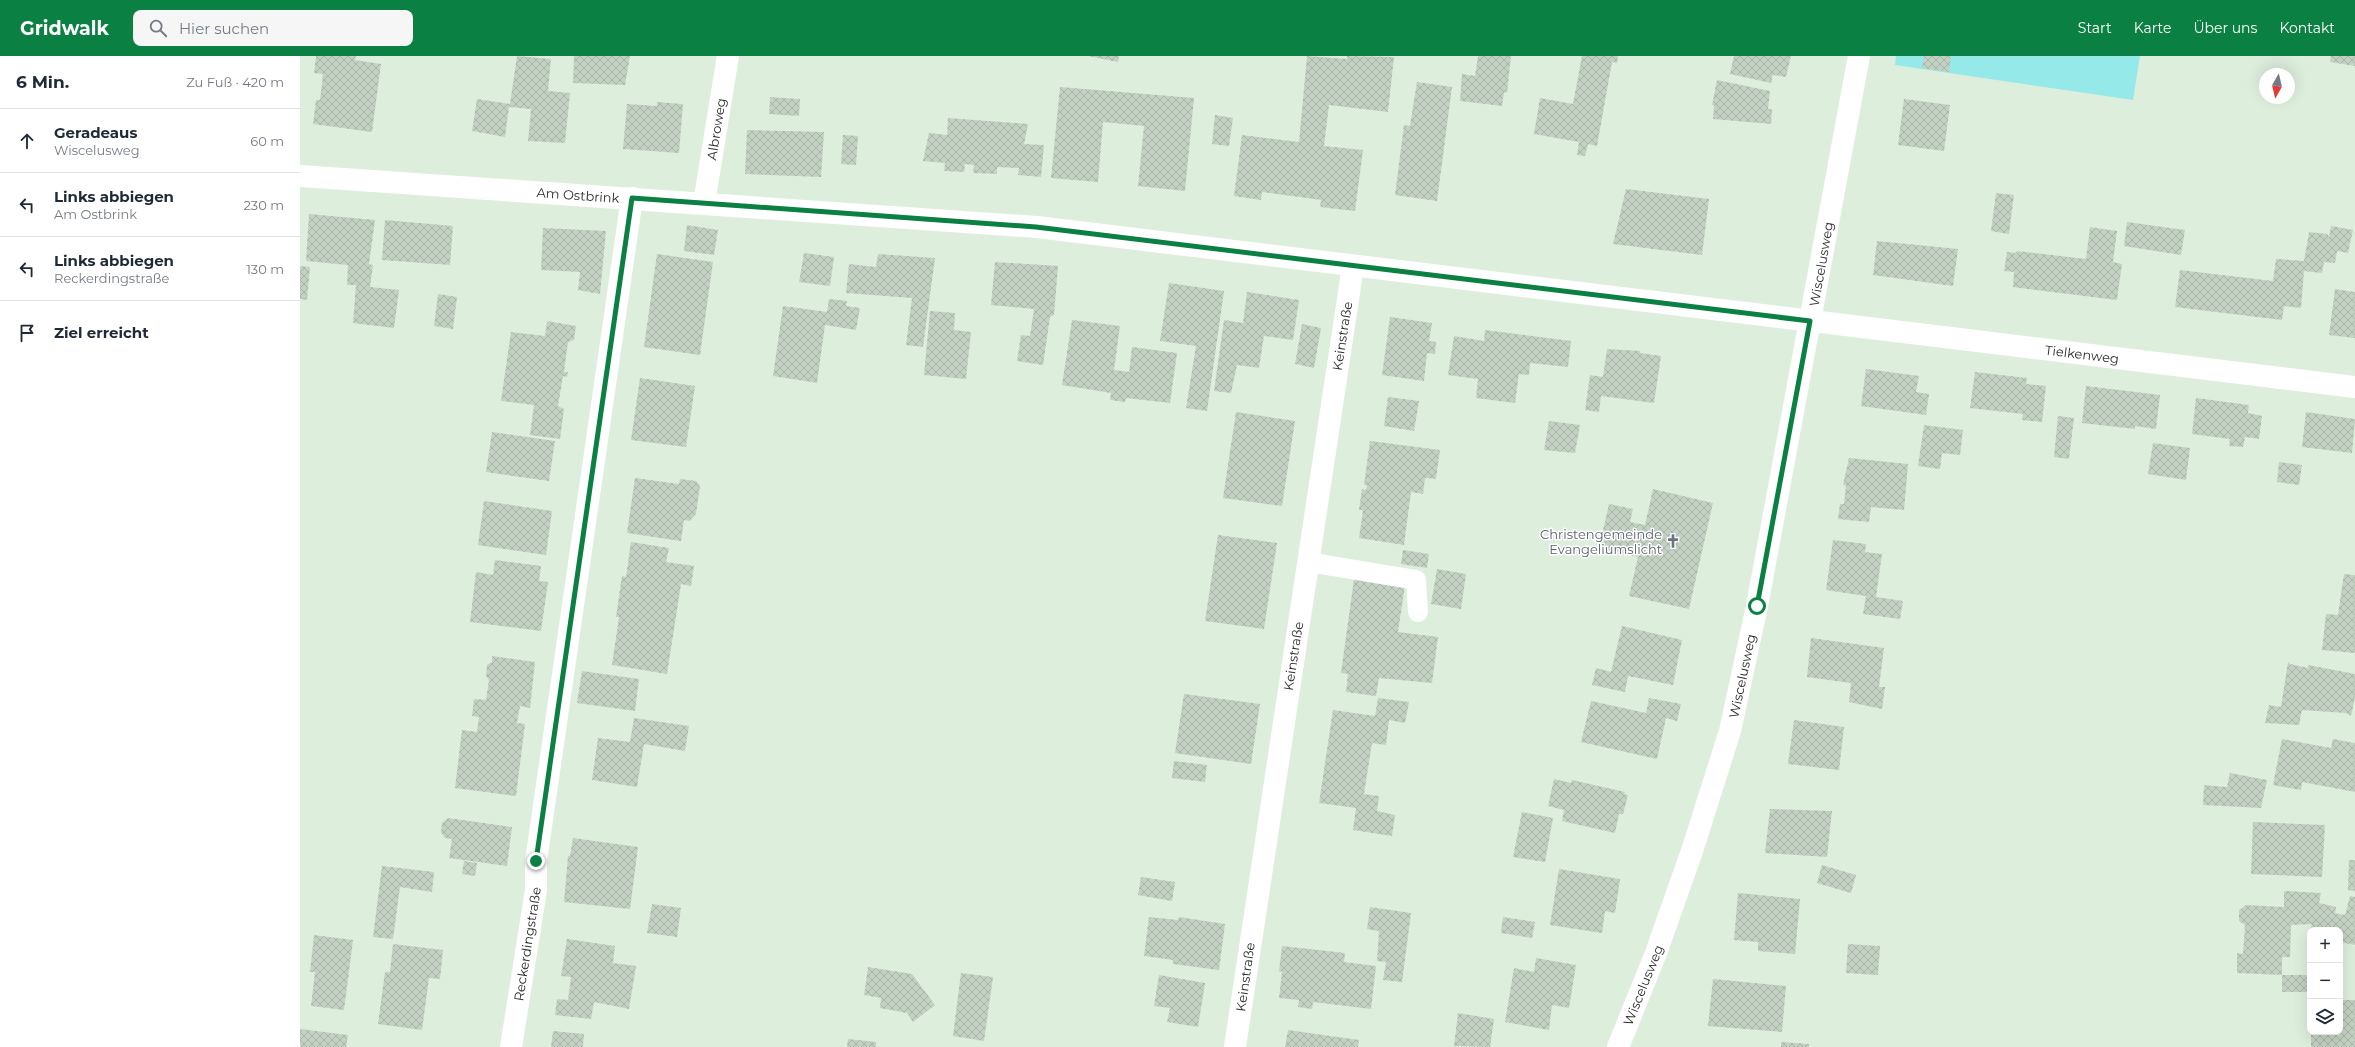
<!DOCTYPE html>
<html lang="de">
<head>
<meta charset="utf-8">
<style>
	:root { --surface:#fff; --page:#f6f6f7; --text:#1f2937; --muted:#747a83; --line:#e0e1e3; --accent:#0b8043 }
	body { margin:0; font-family:Montserrat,sans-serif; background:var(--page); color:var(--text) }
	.controls { position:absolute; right:12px; bottom:12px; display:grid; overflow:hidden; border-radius:8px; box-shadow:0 4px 16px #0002 }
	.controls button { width:36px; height:36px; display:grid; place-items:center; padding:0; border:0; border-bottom:1px solid var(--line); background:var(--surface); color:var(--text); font:20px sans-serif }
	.compass { position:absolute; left:1959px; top:12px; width:36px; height:36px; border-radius:50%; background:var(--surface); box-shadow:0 4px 16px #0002; rotate:188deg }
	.stop { position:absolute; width:12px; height:12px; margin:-9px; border:3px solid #0b8043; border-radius:50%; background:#fff }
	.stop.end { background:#0b8043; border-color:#fff; box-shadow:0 1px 4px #0008 }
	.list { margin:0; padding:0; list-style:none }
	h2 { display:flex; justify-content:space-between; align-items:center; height:52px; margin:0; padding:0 16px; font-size:17px }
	h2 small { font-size:13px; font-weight:400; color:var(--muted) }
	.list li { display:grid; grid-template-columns:26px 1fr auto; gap:12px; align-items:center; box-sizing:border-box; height:64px; padding:0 16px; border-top:1px solid var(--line) }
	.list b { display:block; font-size:15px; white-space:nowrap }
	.list p { margin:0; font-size:13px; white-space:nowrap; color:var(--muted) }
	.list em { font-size:13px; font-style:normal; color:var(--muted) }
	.icon { flex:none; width:22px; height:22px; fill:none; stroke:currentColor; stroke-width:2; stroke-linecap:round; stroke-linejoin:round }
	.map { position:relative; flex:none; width:2055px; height:991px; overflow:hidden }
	header { display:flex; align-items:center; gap:24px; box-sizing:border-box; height:56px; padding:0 20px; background:var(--accent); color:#fff }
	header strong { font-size:19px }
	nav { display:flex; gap:22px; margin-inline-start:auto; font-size:14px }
	.search { width:280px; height:36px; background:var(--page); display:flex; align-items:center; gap:10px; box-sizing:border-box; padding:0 14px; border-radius:8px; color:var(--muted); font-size:15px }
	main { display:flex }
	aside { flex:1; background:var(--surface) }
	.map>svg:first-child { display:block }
	.park { fill:#95e9e9 }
	.building { fill:url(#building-cross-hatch) }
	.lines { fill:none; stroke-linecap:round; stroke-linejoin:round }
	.service { stroke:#fff; stroke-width:20 }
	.minor { stroke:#fff; stroke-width:22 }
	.route { stroke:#0b8043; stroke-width:5 }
	.labels { text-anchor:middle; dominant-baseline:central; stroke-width:3; stroke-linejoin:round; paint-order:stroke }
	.street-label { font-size:13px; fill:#2c2c2c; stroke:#fff }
	.worship-label { font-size:13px; fill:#5b616d; stroke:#fff; text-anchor:end }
</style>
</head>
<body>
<header>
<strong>Gridwalk</strong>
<div class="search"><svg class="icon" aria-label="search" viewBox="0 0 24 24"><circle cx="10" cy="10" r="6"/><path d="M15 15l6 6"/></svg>Hier suchen</div>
<nav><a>Start</a><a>Karte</a><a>Über uns</a><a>Kontakt</a></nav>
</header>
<main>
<aside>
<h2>6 Min.<small>Zu Fuß · 420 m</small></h2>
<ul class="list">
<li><svg class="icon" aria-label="ahead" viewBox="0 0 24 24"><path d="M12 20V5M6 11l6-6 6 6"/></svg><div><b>Geradeaus</b><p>Wiscelusweg</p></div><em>60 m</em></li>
<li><svg class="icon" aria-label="left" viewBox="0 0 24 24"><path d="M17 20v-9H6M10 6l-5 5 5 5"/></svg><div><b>Links abbiegen</b><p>Am Ostbrink</p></div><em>230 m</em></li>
<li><svg class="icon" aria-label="left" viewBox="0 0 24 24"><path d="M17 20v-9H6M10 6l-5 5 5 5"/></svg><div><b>Links abbiegen</b><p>Reckerdingstraße</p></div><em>130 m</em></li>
<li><svg class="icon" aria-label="arrive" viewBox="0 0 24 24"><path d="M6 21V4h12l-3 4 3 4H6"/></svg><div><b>Ziel erreicht</b></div></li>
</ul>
</aside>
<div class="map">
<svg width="2055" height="991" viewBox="0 0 2055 991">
	<defs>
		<pattern id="building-cross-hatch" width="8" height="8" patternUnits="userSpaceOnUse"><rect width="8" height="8" fill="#c3d1c2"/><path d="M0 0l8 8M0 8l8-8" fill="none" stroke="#a8b4a7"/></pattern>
	</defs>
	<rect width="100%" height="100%" fill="#deeedd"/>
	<path class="park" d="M1596,0h244l-7,44 -238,-35z"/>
	<path class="building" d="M16,0h40l-1,4 26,4 -9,68 -59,-8 3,-24h4l3,-26 -9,-1z
		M217,0l34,3 -3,32 22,2 -5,50 -37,-2 3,-32 -22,-2 -4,30 -33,-6 5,-32 33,5z
		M274,0h56l-5,29 -52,-2z
		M788,0h31l-1,6z
		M1007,0l40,3v-3l47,1 -6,55 -59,-7 -5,41 39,4 -8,61 -35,-4 1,-7 -59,-8 -1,8 -27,-4 8,-61 57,7z
		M1178,0h33l-4,37 -3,-1 -2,14 -42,-5 2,-27 13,2z
		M1282,0h36l-1,7 -5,-1 -15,84 -9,-2 -3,12 -8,-1 2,-13 -45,-8 6,-36 33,6z
		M1434,0h57l-5,21 -13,-2 -2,8 -41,-9z
		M1624,0h27l-2,16 -27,-4z
		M2031,0h24v10l-25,-4z
		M1417,24l53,11 -2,18h4l-1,15 -58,-5 1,-14h-2z
		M1117,26l35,5 -15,114 -42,-6 9,-70 6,1z
		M760,31l134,11 -9,93 -47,-5 6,-60 -20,-2 -21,-2 -5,60 -47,-4z
		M470,41l30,2 -1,17 -30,-2z
		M1604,43l46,6 -6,46 -46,-6z
		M357,46l26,2 -4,49 -56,-4 4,-45 30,2z
		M915,59l18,3 -4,28 -17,-2z
		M648,62l80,6 -4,20 20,1 -3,32 -23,-2 1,-7 -22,-1v7l-24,-1 1,-8 -9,-1 -1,8 -20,-1 1,-8 -22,-2 6,-28 18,2z
		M447,74l77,2 -3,45 -76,-3z
		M543,79l15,1 -2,29 -15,-1z
		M1326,133l83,10 -7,56 -89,-11z
		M1696,137l18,2 -5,39 -18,-3z
		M9,158l66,6 -6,44 4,1 -3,22 29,3 -5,38 -41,-5 3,-38h-9l1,-20 -42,-4z
		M85,164l68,6 -3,39 -68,-5z
		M1827,166l58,8 -4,25 -57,-9z
		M387,169l31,5 -4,25 -30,-4z
		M2031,170l22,4 -5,23 -11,-2 -2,12 -11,-1 -2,11 -18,-2 -3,37 -17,-2 -2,14 -107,-13 5,-37 93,11 3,-22 28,2 5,-29 18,2 2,3z
		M1790,171l27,4 -4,31 9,2 -5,36 -104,-13 1,-15 -10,-1 3,-19 9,1 1,-2 69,8z
		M243,172l63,3 -6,63 -22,-4 2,-18 -39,-2z
		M1577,185l81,8 -5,37 -80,-11z
		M504,197l30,4 -4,29 -31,-4z
		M357,198l56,8 -13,93 -56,-8z
		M578,198l57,4 -12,89 -17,-2 6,-47 -66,-5 3,-29 27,3z
		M695,206l63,4 -4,49 -4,2 -7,48 -26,-4 4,-26 9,1 4,-27 -43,-4z
		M0,210l10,1 -3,33 -7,-1z
		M869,227l55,8 -17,120 -21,-3 10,-62 -36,-5z
		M2035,233l20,3v46l-26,-3z
		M947,236l52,8 -6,40 -29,-4 -5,32 -22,-3 -6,28 -17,-2 10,-71 19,3z
		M138,238l19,3 -4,32 -19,-3z
		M529,243l18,2 -1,5 14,2 -4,22 -31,-5 -8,58 -44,-7 10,-70 44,6z
		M630,255l25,2 -1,17 17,2 -5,47 -42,-4z
		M1090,261l42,6 -3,18 7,1 -1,12 -8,-1 -3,28 -42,-6z
		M772,264l48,6 -6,44 15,2 3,-25 45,6 -7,50 -44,-5 -1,4 -15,-2 1,-7 -49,-8z
		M247,265l29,5 -2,14 -6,2 -4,30h4l-1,5 -4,-1 -5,30 6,3 -4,30 -30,-4 4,-30 -33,-4 10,-69 34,4z
		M1002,268l19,4 -7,40 -19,-4z
		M1185,274l86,11 -3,26 -38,-4 -1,12 -10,-1 -4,29 -39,-5 2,-19 -30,-4 6,-39 30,5z
		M1307,293l33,2v2l21,3 -7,47 -53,-7 -2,16 -14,-2 5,-35 13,2z
		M1566,313l53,7 -3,16 13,2 -3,21 -65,-9z
		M1675,316l52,6 -1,6 20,2 -4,36 -20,-2 1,-6 -53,-6z
		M340,322l55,8 -9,61 -55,-7z
		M1786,330l74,9 -4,34 -21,-3v3l-53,-6z
		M1088,341l31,4 -5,30 -30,-5z
		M1896,342l53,7 -1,8 14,3 -3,23 -14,-2 -2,10 -14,-1 1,-7 -38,-5z
		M936,356l59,9 -13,85 -59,-8z
		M2006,356l49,7 -3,34 -50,-6z
		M1758,360l16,2 -5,41 -15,-2z
		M1249,365l31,4 -5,28 -31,-3z
		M1624,369l39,5 -3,25 -18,-2 -2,16 -22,-3z
		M192,376l63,9 -6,40 -63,-9z
		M1070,385l70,9 -4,29 -11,-1 -2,16 -12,-2 -7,53 -45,-7 4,-28h-4l3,-21 4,1 1,-5h-3z
		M1853,387l37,5 -4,32 -38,-6z
		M1549,402l59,6 -4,46 -33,-3 -2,15 -31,-3 2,-15h4l2,-19h-3z
		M1979,406l23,3 -3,20 -22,-3z
		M335,422l44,6 1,-5 16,2 4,5 -4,28 -6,7 -6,-1 -3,21 -54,-8z
		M1353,433l60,14 -24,106 -60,-13 9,-39 -39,-9 10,-44 24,5 -3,13 15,3z
		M184,445l68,10 -6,44 -68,-10z
		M918,479l59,8 -13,86 -59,-8z
		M1533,484l33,4 -1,8 17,2 -6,43 27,4 -3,18 -37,-5 3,-18 -40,-6z
		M331,486l38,6 -3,14 28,4 -3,20 -10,-2 -14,90 -55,-9 7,-48h-3l6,-41 4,1z
		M1103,494l26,4 -2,14 -26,-4z
		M195,504l46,6 -2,15 9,1 -7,49 -71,-9 6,-50 17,3z
		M1137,513l29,5 -5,35 -30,-5z
		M2044,518l11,1v78l-33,-3 4,-36 12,1z
		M1054,523l51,6 -7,47 40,5 -6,46 -53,-5 -3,18 -30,-4 2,-18 -7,-1z
		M1322,570l60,14 -9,45 -45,-9 -3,16 -33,-7 4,-17 15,4z
		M1511,582l73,10 -5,39h6l-3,22 -33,-7 2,-19 -44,-6z
		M192,600l43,6 -5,46 -10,-2 -3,17 8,1 -9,72 -61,-8 7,-58 15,2 2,-15 -7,-1 2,-17 12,1 3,-20 -3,-4 1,-11 5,-3z
		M1988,606l2,2 18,4v-3l47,9v23l-4,19 -5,-3 -44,-3 -3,15 -34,-2 4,-18 12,2z
		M282,615l57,8 -4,32 -58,-8z
		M884,638l76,10 -9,60 -76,-11z
		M1078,642l31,4 -4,21 -16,-3 -3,25 -14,-2 -8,51 15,2 -2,15 18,4 -3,21 -39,-6 3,-22 -37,-5 14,-93 42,6z
		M1349,642l32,6 -4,17 -11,-3 -9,41 -76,-17 10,-41 55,12z
		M334,662l55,8 -4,25 -41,-7 -7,43 -45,-7 6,-42 32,4z
		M1494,664l50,7 -5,43 -51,-6z
		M1982,683l49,9 2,-9 22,4v49l-53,-10 -1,8 -28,-5z
		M874,705l33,4 -2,17 -33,-4z
		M1930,717l37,7 -6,28 -58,-3 1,-20 23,2z
		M1254,723l17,4 1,-3 53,12 -1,2 4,1 -5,19h-4l-4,19 -53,-12 2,-11 -16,-4z
		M1470,753l62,2 -5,46 -62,-4z
		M1222,756l31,6 -8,44 -32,-5z
		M148,762l64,9 -5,39 -58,-8 3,-19 -7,-1 -4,-6 1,-9z
		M1953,766l72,3 -3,52 -71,-3z
		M273,782l65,9 -8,62 -66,-7 4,-46h2z
		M2049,804h6v31l-7,-1z
		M164,805l13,2 -2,13 -13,-2z
		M1522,809l34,10 -5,18 -34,-10z
		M82,810l52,6 -2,20 -32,-5 -7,52 -20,-2z
		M1259,813l61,10 -5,34 -10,-2 -3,22 -52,-8z
		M841,821l34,5 -3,19 -34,-6z
		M1984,835l37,2 -2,10 17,4 -1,6 10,2 5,-19 5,1v48l-15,-3v-12h-30l2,-6 -21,1 -1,32h-8v18l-45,-2v-20l6,1 2,-29 -6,-4v-11l7,-5 38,2z
		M1438,837l62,6 -5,55 -37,-3v-9l-24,-2z
		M352,848l29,4 -4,29 -30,-4z
		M1070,851l41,6 -9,69 -19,-2 3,-18 -9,-1 2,-30 -12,-2z
		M849,861l29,3 1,-3 46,7 -6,46 -46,-6v-4l-29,-4z
		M1203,861l32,5 -3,16 -31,-5z
		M14,879l39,5 -9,70 -33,-4 4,-34h-5z
		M267,883l48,7 -2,17 23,3 -7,43 -35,-7 -3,17 -36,-4 2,-16 11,1 3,-23 -10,-1z
		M93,888l50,6 -3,29 -11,-1 -7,52 -44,-6 7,-52h5z
		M1548,888l32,2 -2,29 -32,-2z
		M982,890l63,7 -1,9 32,4 -5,43 -58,-7 -1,7 -14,-2 1,-7 -20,-2 3,-26 -3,-1z
		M1236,902l40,7 -7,43 -17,-3 -3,25 -44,-8 9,-54 20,4z
		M568,911l44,7 23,31 -22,17 -6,-9 -27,-5 1,-10 -17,-3z
		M661,917l32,4 -9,64 -31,-5z
		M859,919l46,8 -7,44 -31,-5 3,-14 -16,-2z
		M1982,919h28v17h-28z
		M1413,923l73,7 -4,46 -74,-6z
		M2040,944h15v47h-44v-15h29z
		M1158,957l36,6 -4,28 -36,-1z
		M0,973l48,6 -2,12h-46z
		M988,974l71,10 -1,7h-73z
		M253,975l31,3 -1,13h-32z
		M548,983l28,3v5h-29z
		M1481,986l28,2v3h-28z"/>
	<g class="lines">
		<path class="service" d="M1008,506l108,18 2,32"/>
		<path class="minor" d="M0,120l737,51 1318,160
			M404,147l24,-147
			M211,991l25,-157v-29l96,-663
			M935,991l118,-781
			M1318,991l38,-94 37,-105 37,-117 27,-125 102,-550"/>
	</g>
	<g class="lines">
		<path class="route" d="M236,805l96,-663 404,29 774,94 -53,285"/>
	</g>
	<defs>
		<symbol id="church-bare" viewBox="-9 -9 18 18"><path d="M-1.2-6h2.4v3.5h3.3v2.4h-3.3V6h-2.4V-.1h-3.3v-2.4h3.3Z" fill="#6b7280" stroke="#fff" stroke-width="2.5" paint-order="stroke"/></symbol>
	</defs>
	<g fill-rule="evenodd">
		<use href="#church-bare" x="1363" y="475" width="20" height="20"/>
	</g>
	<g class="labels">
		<g class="street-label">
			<text transform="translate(416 73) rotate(-81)">Albroweg</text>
			<text transform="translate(278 139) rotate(4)">Am Ostbrink</text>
			<text transform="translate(1521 208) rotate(-80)">Wiscelusweg</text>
			<text transform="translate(1042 280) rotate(-81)">Keinstraße</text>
			<text transform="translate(1782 298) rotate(7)">Tielkenweg</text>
			<text transform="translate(993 600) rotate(-81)">Keinstraße</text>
			<text transform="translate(1442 620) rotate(-78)">Wiscelusweg</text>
			<text transform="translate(227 888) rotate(-81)">Reckerdingstraße</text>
			<text transform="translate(945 921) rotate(-82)">Keinstraße</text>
			<text transform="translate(1343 929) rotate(-68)">Wiscelusweg</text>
		</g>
		<g class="worship-label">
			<text x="1362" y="478">Christengemeinde<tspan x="1362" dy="15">Evangeliumslicht</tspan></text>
		</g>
	</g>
</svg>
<div class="controls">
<button>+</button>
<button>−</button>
<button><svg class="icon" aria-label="layers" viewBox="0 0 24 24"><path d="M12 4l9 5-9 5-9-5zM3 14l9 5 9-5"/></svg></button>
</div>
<svg class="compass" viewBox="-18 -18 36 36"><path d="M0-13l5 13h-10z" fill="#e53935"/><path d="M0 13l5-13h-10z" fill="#747a83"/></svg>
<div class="stop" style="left:1457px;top:550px"></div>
<div class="stop end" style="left:236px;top:805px"></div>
</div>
</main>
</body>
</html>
